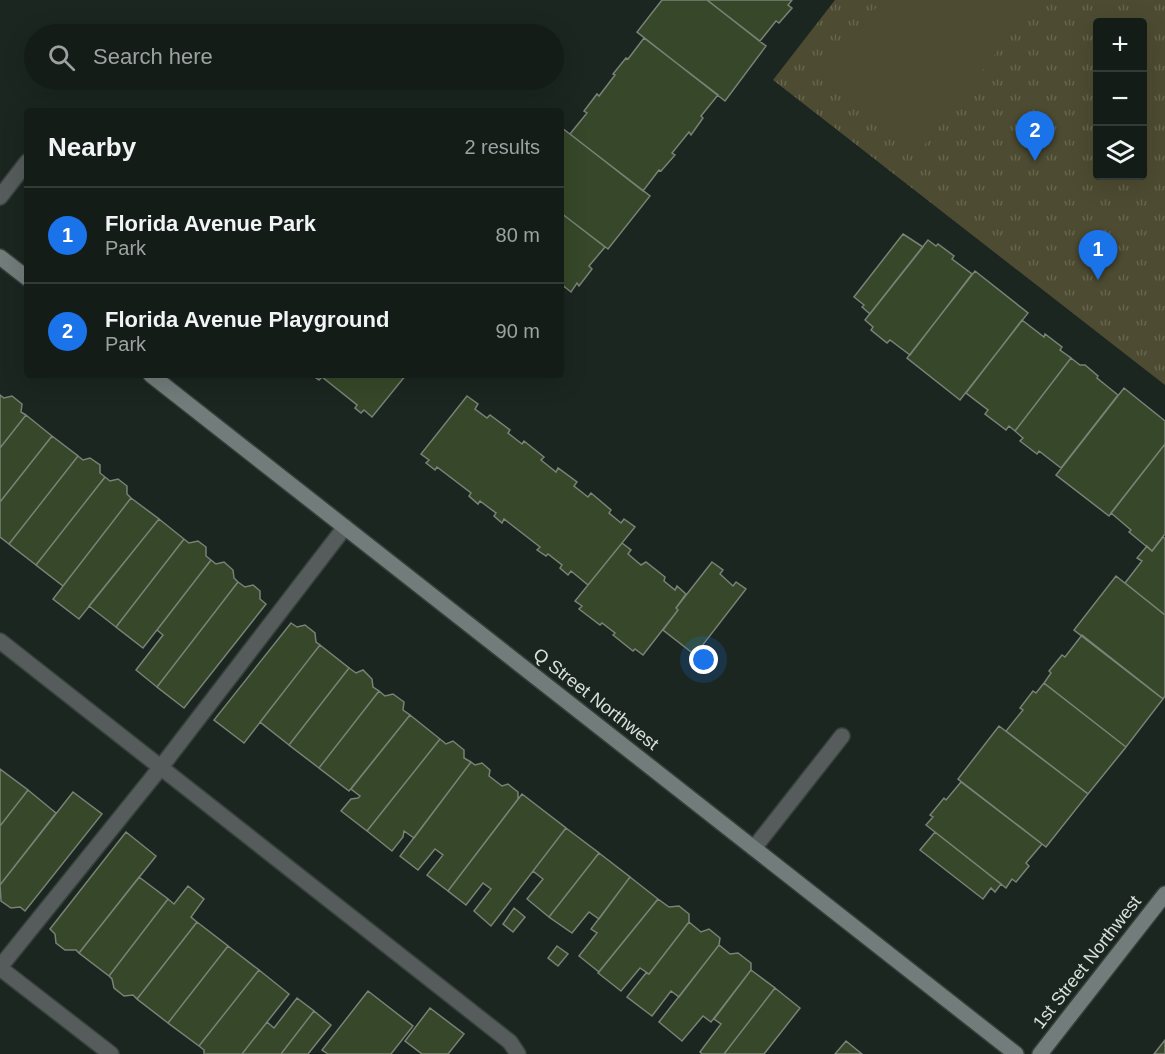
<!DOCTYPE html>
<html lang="en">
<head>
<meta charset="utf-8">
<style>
	:root { --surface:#141c18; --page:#212925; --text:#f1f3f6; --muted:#9da1a2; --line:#333a37; --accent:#1a73e8 }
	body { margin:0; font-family:Arial,sans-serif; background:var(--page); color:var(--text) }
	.controls { position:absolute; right:18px; top:18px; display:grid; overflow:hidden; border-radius:6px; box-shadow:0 6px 24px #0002 }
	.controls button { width:54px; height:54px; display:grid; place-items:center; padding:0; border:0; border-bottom:2px solid var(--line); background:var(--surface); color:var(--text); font:30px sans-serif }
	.you { position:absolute; left:704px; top:660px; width:21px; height:21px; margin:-15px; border:4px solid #fff; border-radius:50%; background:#1a73e8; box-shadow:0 0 0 9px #1a73e833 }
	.badge { display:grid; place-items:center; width:39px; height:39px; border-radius:50%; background:var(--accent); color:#fff; font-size:20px; font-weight:700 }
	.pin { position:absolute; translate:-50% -50px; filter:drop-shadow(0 2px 3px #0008) }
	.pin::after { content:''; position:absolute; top:32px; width:21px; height:18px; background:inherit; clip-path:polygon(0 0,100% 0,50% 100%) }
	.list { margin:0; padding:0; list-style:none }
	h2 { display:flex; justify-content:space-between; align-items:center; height:78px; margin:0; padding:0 24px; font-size:26px }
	h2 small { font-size:20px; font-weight:400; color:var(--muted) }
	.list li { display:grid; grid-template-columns:39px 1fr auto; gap:18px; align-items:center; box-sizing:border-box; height:96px; padding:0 24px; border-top:2px solid var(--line) }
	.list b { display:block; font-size:22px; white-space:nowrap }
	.list p { margin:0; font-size:20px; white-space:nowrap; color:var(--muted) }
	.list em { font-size:20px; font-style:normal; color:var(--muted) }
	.icon { flex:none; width:33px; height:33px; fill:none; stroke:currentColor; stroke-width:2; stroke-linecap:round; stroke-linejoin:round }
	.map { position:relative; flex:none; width:1165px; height:1054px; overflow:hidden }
	.search { position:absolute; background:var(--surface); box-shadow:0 6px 24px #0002; left:24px; top:24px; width:540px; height:66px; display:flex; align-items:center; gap:15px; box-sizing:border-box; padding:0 21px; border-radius:33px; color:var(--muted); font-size:22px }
	.panel { position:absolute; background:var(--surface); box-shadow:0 6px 24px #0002; left:24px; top:108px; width:540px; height:270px; border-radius:6px }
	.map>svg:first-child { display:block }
	.grass { fill:url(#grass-tufts); fill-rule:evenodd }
	.garden { fill:#4d4b31 }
	.building { fill:#364829; stroke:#7a8176; stroke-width:1.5 }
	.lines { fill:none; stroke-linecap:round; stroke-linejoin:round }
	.lane-casing { stroke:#36403a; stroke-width:18 }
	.street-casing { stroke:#36403a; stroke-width:18 }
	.secondary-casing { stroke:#36403a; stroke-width:18 }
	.lane { stroke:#555c5b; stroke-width:15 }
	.street { stroke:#555c5b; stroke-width:15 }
	.secondary { stroke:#727c7b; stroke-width:15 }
	.labels { text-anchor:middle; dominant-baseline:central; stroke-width:4.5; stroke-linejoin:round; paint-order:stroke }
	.street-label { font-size:18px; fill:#dae1dd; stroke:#1b2620 }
</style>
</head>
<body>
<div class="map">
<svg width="1165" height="1054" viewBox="0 0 1165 1054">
	<defs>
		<pattern id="grass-tufts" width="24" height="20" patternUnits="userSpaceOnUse" patternTransform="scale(1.5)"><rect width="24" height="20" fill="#4d4b31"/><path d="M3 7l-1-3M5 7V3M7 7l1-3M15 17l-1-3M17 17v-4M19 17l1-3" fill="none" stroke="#66654e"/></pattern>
	</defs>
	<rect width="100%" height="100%" fill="#1b2620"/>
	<path class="grass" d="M835,0h330v385l-392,-305zM1098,22h44v154h-44z"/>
	<path class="garden" d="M882,0h155l-119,153 -97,-74z"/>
	<path class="building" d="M662,0h45l59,46 -41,55 -88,-69z
		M707,0h85l-4,5 4,3 -13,15 -3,-2 -16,20z
		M644,38l74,57 -17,21 2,2 -12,17 -2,-3 -17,21 3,2 -14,16 -2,-1 -16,21 -73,-57 17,-21 -3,-2 13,-17 2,2 16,-21 -2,-1 13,-16 2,1z
		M562,128l88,68 -42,53 -47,-36z
		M561,213l44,34 -16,19 3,3 -13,17 -2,-3 -6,9 -10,-8z
		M903,234l20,13 -53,67 -8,-7 2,-2 -10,-8z
		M928,240l8,6 2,-2 16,12 -2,3 20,15 -62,81 -20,-15 -3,3 -16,-13 2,-3 -8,-7z
		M975,271l53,42 -68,87 -53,-42z
		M1022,320l22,17 1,-3 17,13 -2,3 11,8 -56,73 -6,-5 -3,4 -21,-16 3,-4 -22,-17z
		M1071,358l9,7h5l13,11 -1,2 21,17 -57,73 -22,-17 -2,3 -17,-13 3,-3 -8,-7z
		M312,375h94l-34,42 -8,-7 -3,3 -6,-5 2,-3 -35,-28 -3,3z
		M1124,388l41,33v23l-56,72 -53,-41z
		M0,395l4,3 8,-2 10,8 -1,8 5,3 -26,33z
		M467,396l11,8 -3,5 12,9 3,-3 20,15 -2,3 14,11 2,-3 20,16 -3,3 15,12 2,-4 19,14 -3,4 14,11 3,-4 20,17 -2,3 12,10 3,-4 11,8 -47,58 -17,-14 -3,4 -8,-7 2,-3 -14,-11 -2,2 -9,-6 3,-3 -36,-28 -2,4 -8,-7 2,-3 -16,-12 -2,3 -9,-8 2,-3 -34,-26 -2,3 -9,-7 3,-3 -8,-6z
		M26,415l26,21 -52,66v-54z
		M52,436l26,20 -69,88 -9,-7v-35z
		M1165,444v90l-13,17 -23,-19 2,-2 -20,-17z
		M78,456l5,4 7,-2 10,7v8l5,4 -69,88 -27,-21z
		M105,477l5,4 8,-2 9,7v8l4,4 -68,88 -27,-21z
		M131,498l28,21 -80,100 -26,-20z
		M159,519l25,20 -68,88 -27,-21z
		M1163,537l2,1v77l-40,-32 17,-22 -5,-3 10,-12 5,5z
		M184,539l5,4 9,-2 8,6v9l5,4 -68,88 -27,-21z
		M622,543l9,7 -3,4 13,11 5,-3 19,15 -1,4 11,9 2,-4 9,8 -10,14 2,2 -35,45 -8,-6 -2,2 -20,-16 2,-2 -13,-10 -2,2 -21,-16 3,-3 -7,-5z
		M211,560l5,4 8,-2 9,8 1,8 4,4 -81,105 -21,-17 27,-35 -6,-5z
		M712,562l11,8 -3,4 13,12 3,-4 10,7 -51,66 -32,-25 15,-20 -2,-2z
		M1116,576l49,39v81l-2,3 -89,-69z
		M238,582l7,5 8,-2 7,6v8l6,5 -82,104 -27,-21z
		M291,623l6,4 8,-2 10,8 1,9 4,3 -76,98 -30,-23z
		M1082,635l81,64 -37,48 -82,-64 7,-10 -2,-2 13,-16 3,2z
		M320,645l29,23 -60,77 -29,-23z
		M349,668l7,5 7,-3 9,9 1,8 6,4 -60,77 -30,-23z
		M1044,683l82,64 -38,47 -82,-63 17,-21 -3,-2 13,-17 3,2z
		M379,691l6,5 8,-2 11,8 -1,8 7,5 -61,76 -30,-23z
		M410,715l30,24 -73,92 -26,-20 10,-12 7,-1 2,-2 -9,-7z
		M999,726l89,68 -42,53 -88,-68z
		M440,739l6,5 7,-3 11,9v8l7,4 -57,76 -10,-7 -1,6 -11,14 -25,-20z
		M471,762l4,3 7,-2 8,7 -1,6 13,10 6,-2 10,8v7l-70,92 -21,-16 16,-20 -8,-6 -17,21 -18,-14z
		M0,769l28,21 -28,36z
		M961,782l81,62 -16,19 3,3 -13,16 -4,-3 -6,9 -80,-63 7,-8 -3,-2 14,-17 2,2z
		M28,790l28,23 -56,72v-59z
		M73,792l29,22 -77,97 -5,-4 -9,1 -10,-7 -1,-16z
		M522,794l44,34 -75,98 -17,-15 17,-22 -8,-6 -17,22 -18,-14z
		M566,828l33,25 -50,64 -22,-18 16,-20 -10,-8z
		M126,832l30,24 -77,97 -3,-3h-11l-9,-7 -1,-9 -5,-5z
		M935,832l66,52 -6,8 -4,-4 -8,11 -63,-49z
		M599,853l31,24 -31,42 -10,-7 -17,21 -23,-16z
		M139,877l29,22 -59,77 -30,-23z
		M630,877l28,22 -59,73 -20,-16 18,-23 -6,-4z
		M188,886l16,13 -13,18 6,5 -60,77 -4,-4 -9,1 -10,-8 -2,-9 -3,-3 59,-77 6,5z
		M658,899l11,8 10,-1 10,8v8l-40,52 -9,-6 -19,23 -23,-18z
		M514,908l11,9 -12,15 -10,-8z
		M197,922l31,24 -60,77 -31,-24z
		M689,922l12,10 8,-3 11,9 -1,7 -40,52 -8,-6 -19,25 -25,-19 19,-24 3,1z
		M719,945l11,9 8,-1 13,10v7l-40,52 -8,-6 -21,25 -23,-19z
		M228,946l31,24 -60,76 -31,-23z
		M557,946l11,8 -10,12 -10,-8z
		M259,970l30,24 -47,60h-38v-4l-5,-4z
		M751,970l24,18 -51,66h-22l-2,-2 21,-28 -7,-5z
		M775,988l25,20 -36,46h-40z
		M368,991l45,35 -22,28h-63l-6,-4z
		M297,998l17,13 -33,43h-39l25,-32 7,6z
		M430,1008l34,26 -16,20h-26l-17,-13z
		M314,1011l17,14 -23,29h-27z
		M1165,1040v14h-11z
		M846,1041l16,13h-27z"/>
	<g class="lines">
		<defs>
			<path id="lane" d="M0,197l27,-35
				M0,641l510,401 8,12
				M754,848l88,-112
				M0,967l161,-200 184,-240"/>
			<path id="street" d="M0,968l111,86"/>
			<path id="secondary" d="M0,257l27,21
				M151,375l865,679
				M1040,1054l125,-160"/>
		</defs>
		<use href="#lane" class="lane-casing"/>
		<use href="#street" class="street-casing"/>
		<use href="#secondary" class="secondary-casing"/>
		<use href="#lane" class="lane"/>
		<use href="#street" class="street"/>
		<use href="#secondary" class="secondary"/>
	</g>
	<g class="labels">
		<g class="street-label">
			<text transform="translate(596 699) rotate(38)">Q Street Northwest</text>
			<text transform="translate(1087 962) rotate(-52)">1st Street Northwest</text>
		</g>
	</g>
</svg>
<div class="controls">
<button>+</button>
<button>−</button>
<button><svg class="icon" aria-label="layers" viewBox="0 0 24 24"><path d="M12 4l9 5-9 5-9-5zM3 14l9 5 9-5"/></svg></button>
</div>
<div class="you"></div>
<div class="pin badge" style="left:1098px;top:280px">1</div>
<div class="pin badge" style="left:1035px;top:161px">2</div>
<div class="search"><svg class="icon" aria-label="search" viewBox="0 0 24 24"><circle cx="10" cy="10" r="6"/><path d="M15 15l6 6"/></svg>Search here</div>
<section class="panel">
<h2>Nearby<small>2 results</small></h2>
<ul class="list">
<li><span class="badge">1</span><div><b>Florida Avenue Park</b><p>Park</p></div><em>80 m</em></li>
<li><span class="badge">2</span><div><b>Florida Avenue Playground</b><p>Park</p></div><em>90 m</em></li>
</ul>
</section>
</div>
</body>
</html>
